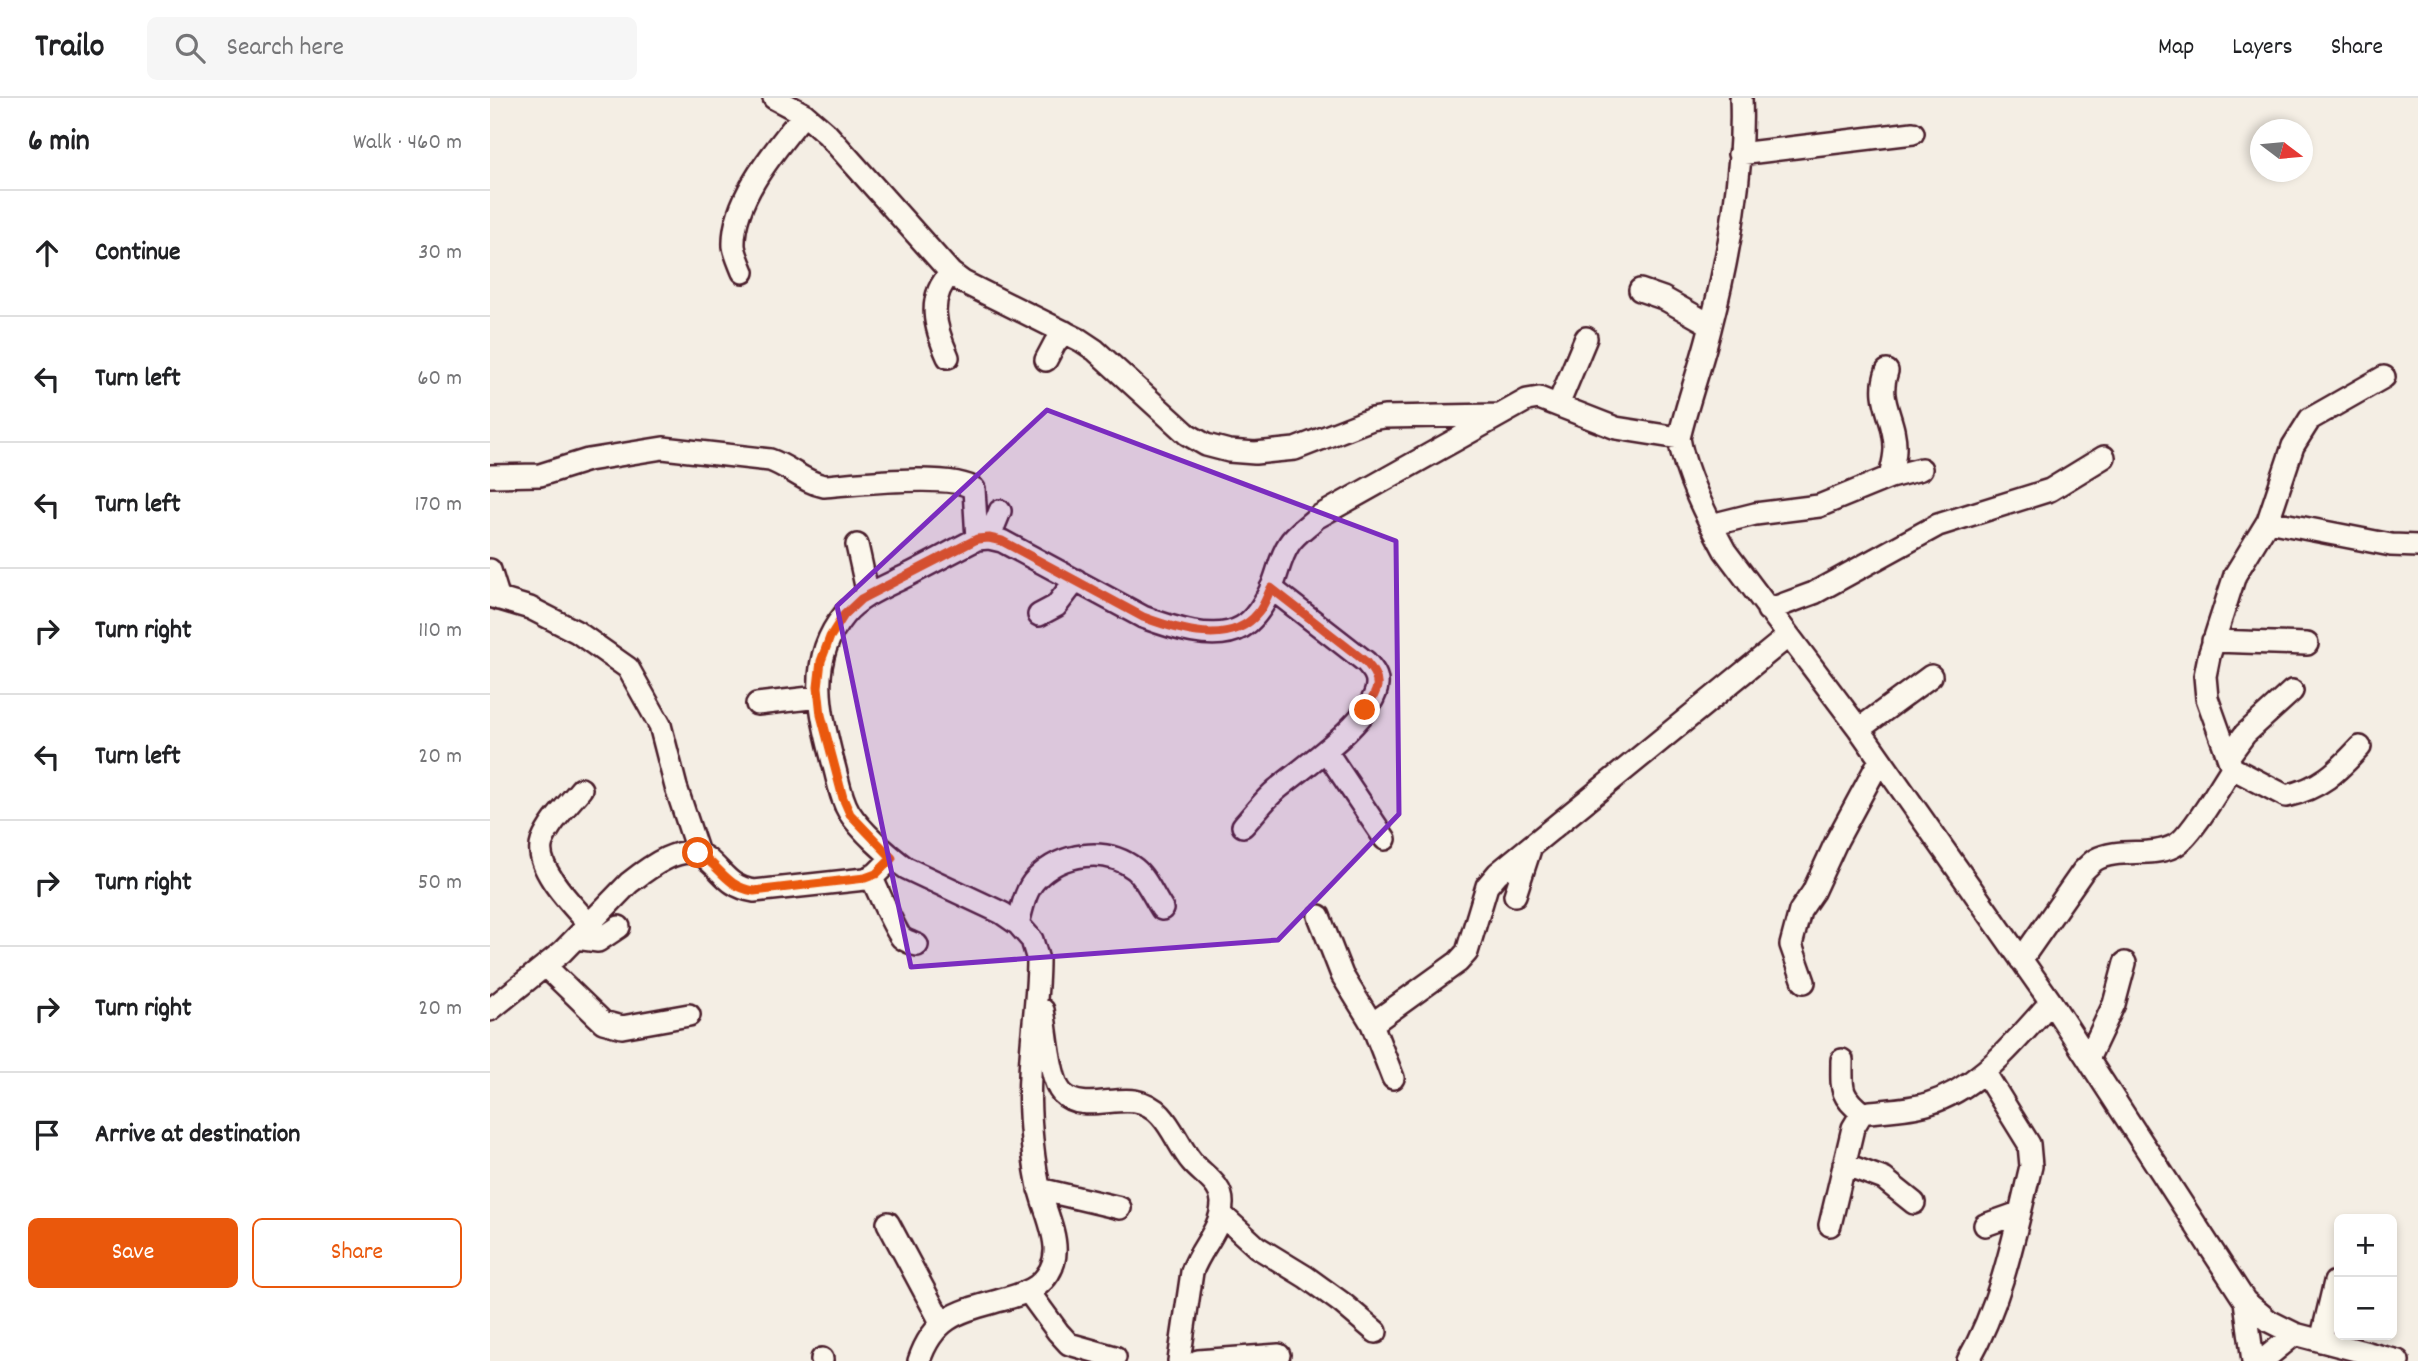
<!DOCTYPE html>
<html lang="en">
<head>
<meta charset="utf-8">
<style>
	:root { --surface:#fff; --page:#f6f6f6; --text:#202124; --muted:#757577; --line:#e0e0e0; --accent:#ea580c }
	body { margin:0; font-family:Dekko,sans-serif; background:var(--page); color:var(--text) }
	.controls { position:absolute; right:21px; bottom:21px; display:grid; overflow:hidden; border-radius:10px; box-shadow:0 4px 10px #0003 }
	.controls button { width:63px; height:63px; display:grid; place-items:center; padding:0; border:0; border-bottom:2px solid var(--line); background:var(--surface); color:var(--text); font:35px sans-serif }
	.compass { position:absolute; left:1760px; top:21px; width:63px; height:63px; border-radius:50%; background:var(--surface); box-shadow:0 4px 10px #0003; rotate:106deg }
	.stop { position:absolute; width:21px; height:21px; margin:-16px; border:5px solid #ea580c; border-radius:50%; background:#fff }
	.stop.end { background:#ea580c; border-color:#fff; box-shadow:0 2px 7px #0008 }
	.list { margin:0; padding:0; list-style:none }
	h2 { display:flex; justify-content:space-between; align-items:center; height:91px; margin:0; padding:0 28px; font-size:30px }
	h2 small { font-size:23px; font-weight:400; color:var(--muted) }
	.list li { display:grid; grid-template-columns:46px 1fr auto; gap:21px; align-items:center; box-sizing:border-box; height:126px; padding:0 28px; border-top:2px solid var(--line) }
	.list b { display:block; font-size:26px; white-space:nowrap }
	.list em { font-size:23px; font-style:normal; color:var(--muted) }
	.actions { display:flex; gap:14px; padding:21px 28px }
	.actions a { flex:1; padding:16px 0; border:2px solid var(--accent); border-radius:10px; text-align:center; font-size:24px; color:var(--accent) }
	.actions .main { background:var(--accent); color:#fff }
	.icon { flex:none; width:38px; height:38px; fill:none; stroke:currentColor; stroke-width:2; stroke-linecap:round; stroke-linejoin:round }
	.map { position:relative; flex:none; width:1928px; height:1263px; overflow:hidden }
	header { display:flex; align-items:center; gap:42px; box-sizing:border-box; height:98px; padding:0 35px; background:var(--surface); border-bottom:2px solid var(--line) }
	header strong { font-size:33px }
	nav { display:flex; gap:38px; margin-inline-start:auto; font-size:24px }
	.search { width:490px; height:63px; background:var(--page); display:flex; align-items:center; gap:18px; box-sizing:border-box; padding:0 24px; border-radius:10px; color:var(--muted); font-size:26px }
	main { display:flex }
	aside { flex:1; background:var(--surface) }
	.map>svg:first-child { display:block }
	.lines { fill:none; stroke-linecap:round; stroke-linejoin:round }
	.minor-casing { stroke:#4a1f2b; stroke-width:26 }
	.minor { stroke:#fbf7ec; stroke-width:21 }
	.route { stroke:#ea580c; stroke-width:9 }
	.marked { fill:#7b2cbf; fill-opacity:0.2; stroke:#7b2cbf; stroke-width:5; stroke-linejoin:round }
</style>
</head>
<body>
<header>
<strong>Trailo</strong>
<div class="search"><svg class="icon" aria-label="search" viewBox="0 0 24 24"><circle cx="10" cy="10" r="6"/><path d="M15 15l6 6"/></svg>Search here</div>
<nav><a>Map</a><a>Layers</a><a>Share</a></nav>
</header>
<main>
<aside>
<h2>6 min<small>Walk · 460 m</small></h2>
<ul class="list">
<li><svg class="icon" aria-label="ahead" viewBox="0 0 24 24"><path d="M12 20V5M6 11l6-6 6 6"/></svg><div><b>Continue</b></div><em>30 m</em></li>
<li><svg class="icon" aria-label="left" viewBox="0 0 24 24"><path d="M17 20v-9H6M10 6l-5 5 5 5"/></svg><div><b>Turn left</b></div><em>60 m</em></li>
<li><svg class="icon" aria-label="left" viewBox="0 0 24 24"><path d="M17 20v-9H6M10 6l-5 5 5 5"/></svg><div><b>Turn left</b></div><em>170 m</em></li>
<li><svg class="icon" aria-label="right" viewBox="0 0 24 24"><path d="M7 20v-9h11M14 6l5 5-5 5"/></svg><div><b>Turn right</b></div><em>110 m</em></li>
<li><svg class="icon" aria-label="left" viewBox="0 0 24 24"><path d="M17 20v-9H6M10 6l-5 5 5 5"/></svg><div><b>Turn left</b></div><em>20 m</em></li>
<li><svg class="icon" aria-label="right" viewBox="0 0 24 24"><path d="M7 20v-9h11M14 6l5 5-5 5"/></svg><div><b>Turn right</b></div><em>50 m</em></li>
<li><svg class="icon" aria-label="right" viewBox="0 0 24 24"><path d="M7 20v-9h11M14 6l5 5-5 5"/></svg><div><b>Turn right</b></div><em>20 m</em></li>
<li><svg class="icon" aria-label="arrive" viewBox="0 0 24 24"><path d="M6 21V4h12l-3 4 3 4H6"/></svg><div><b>Arrive at destination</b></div></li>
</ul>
<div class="actions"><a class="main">Save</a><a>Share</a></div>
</aside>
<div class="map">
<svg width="1928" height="1263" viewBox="0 0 1928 1263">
	<rect width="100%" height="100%" fill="#f4eee4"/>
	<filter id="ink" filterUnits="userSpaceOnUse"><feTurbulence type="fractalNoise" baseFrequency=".0143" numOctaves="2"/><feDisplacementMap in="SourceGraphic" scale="14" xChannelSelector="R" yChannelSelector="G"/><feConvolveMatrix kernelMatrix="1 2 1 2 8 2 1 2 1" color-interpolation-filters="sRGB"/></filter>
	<g filter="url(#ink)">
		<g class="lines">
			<defs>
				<path id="minor" d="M284,0l30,16 23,20 124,139 12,9 117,58 15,10 92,84 19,11 23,6 26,2 40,-4 77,-30 12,-2 114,-2
					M1251,0c3,71 -12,158 -30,227 -9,38 -23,75 -32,113 6,37 28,80 46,113l134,178 192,273 194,299 24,20 26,13 103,27
					M1249,56l174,-21
					M253,174c-3,-8 -8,-18 -9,-26 -2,-47 42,-97 70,-132
					M1150,192l23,8 48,27
					M458,259c-13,-29 -22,-59 3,-84
					M556,262l9,-17 10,-11
					M1397,273c-11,31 9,47 8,78 0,9 -3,19 -5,28
					M1068,307l28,-67
					M0,378l50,-1 48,-15 75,-12 107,12c20,7 34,22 54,26 29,-2 129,-14 150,3l3,50
					M1778,423l123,24 27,1
					M1221,427l44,-11 64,-8 71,-29 31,-8
					M499,440l11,-27
					M367,447l11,50
					M0,472l9,29
					M0,498l40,12 47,24 51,36 32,57 16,62 22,66
					M1278,512l46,-17 124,-68 112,-35 54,-33
					M549,517l17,-9 20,-26
					M1723,543l94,3
					M267,606l62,-7
					M1369,631l72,-53
					M1870,649c-23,25 -39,41 -74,49l-54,-28 -25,-70 -2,-22 4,-20 26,-81 33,-54 25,-75 17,-27 74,-42
					M836,653l59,88
					M1738,659l17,-23 47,-43
					M91,691c-14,17 -31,33 -39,53 -9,25 32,65 47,82
					M753,728c11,-12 21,-26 33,-36 25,-21 99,-71 101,-105 1,-10 -5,-16 -11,-23l-95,-74
					M381,778c4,9 26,58 30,61 4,4 11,6 16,8
					M1025,797l16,-49
					M829,818l23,59 30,49 21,54
					M528,826c4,-15 7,-34 18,-45 25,-26 70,-33 99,-10 11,9 19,28 27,40
					M86,840l22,3 21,-14
					M1531,862l62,-89c3,-3 8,-8 12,-11 23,-13 55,-2 79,-14 17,-8 46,-60 58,-78
					M55,868l58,56 19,5 67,-12
					M1314,884l-13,-37 9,-34 13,-19 24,-52 43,-80
					M0,912l72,-58 67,-69c18,-14 55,-43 77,-25 19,15 21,28 48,33l111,-12 11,-5 16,-16
					M553,912c4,20 6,69 19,83 18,19 51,4 73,8 32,5 39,40 57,61 11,13 31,23 30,42 -1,27 -22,44 -30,68l-13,89
					M882,926l86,-62 9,-10 20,-66 11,-13 289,-236
					M1598,961l26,-55 11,-41
					M1352,962c0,28 -3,35 20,53 21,-3 44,-3 65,-9 53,-16 87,-62 124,-102
					M1354,1066l40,15 30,24
					M549,1091l81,19
					M731,1116l36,33 49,30 36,26 34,29
					M398,1125l53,99
					M1340,1127l23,-97 9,-15
					M1495,1127l34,-12
					M538,1193l30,41 11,12 46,13
					M1755,1203l8,60
					M1831,1243l14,-59
					M332,1263v-2
					M429,1263c16,-48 45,-50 89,-63 10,-3 21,-6 29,-12 37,-30 7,-69 1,-104 -6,-30 -10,-75 -8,-106 1,-39 8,-77 8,-116l-6,-20 -14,-16 -16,-11 -96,-45c-17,-12 -46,-38 -57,-56 -9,-15 -11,-33 -16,-50 -13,-51 -26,-102 11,-147 16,-19 40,-28 62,-39 24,-12 47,-25 71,-37l12,-1 13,3 141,76c27,10 72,26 99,10 14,-8 23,-25 29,-38 7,-15 9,-32 18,-45 6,-10 19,-18 27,-26l211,-118 12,-2 77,30 63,10
					M708,1263l81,-6
					M1478,1263c34,-60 47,-128 63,-195l-2,-22 -44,-71
					M1772,1263l33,-27"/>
			</defs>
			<use href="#minor" class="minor-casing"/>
			<use href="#minor" class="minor"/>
		</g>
	</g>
	<g class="lines" filter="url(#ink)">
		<path class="route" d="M208,755c23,13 26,33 56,38l111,-13 11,-4 16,-16 -42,-44 -7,-16 -22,-83 -3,-28 3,-26 9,-24 14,-22 17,-16 116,-60 12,-1 13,3 141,76c35,13 88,30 115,-4 6,-7 9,-17 13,-25l95,74c17,19 13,28 -1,48"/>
	</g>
	<path class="marked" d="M557,312l349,131 3,273 -121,126 -367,27 -74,-361z"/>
</svg>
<div class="controls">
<button>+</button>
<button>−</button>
</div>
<svg class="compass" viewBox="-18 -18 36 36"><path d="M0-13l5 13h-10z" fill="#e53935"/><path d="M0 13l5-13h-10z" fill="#757577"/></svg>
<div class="stop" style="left:208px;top:755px"></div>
<div class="stop end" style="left:875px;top:612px"></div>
</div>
</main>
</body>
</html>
